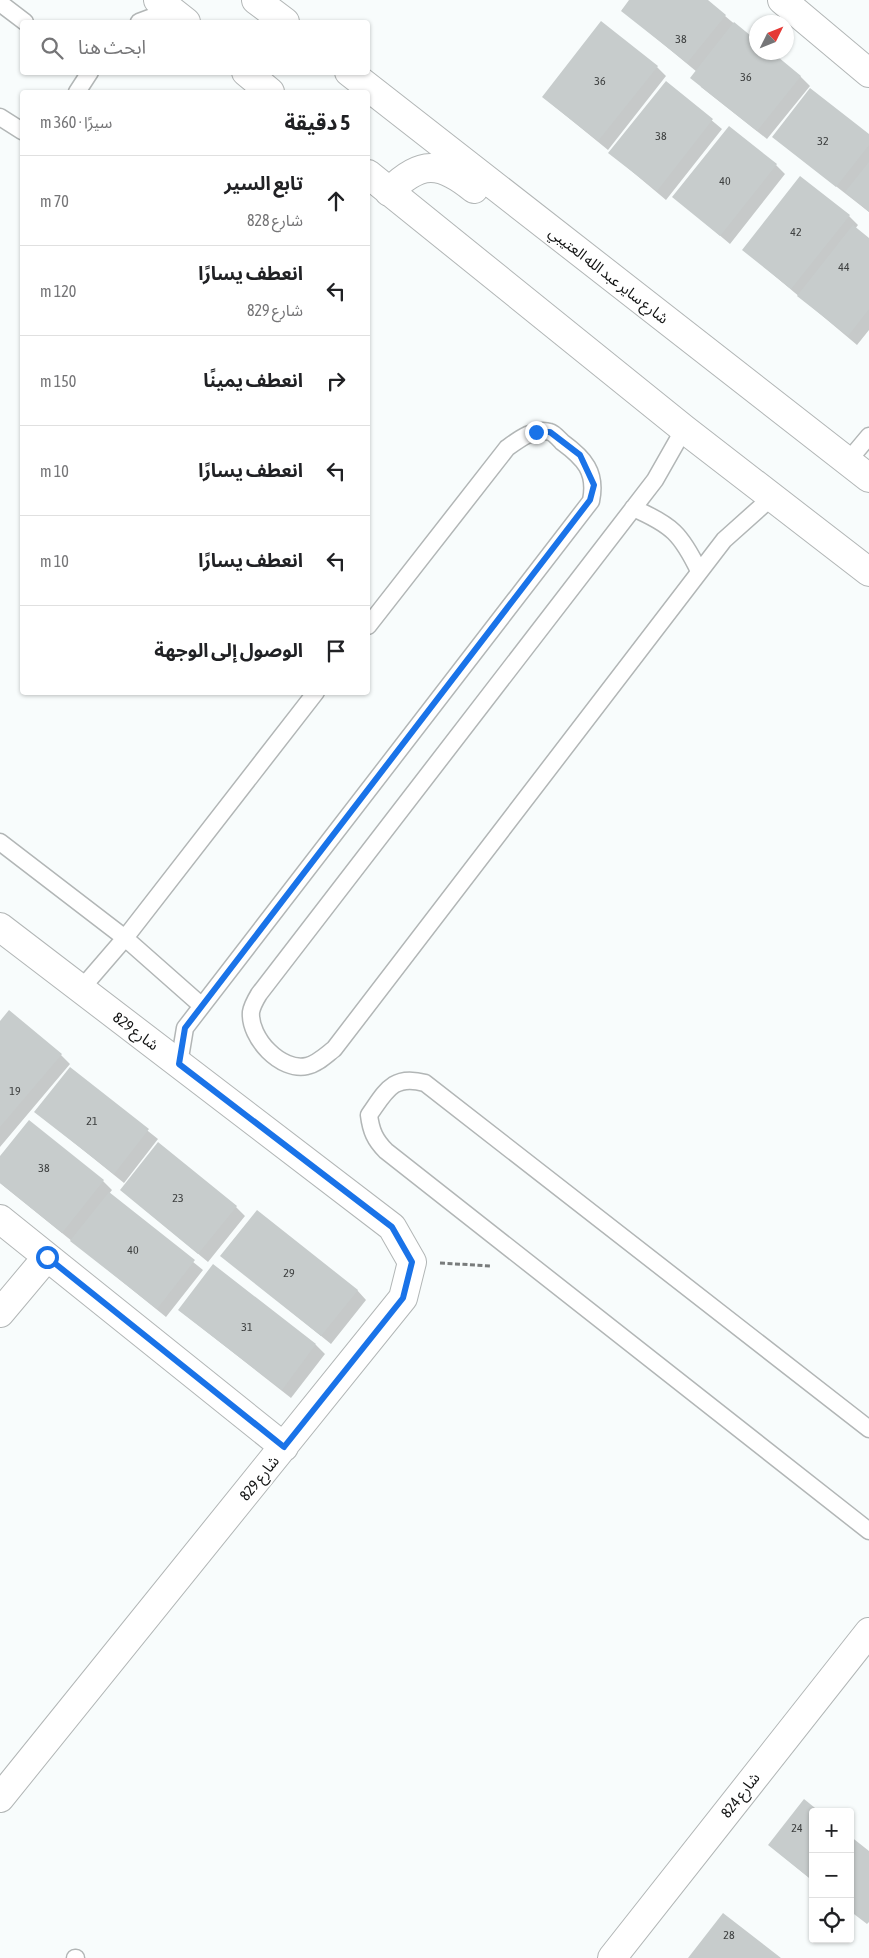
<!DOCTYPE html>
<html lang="ar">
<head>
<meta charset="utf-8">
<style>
	:root { --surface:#fff; --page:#f6f6f6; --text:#202124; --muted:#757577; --line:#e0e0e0 }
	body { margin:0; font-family:"Asap Condensed","Noto Sans Arabic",sans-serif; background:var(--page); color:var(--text); direction:rtl }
	.controls { position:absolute; right:15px; bottom:15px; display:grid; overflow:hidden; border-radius:5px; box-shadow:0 1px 4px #0004 }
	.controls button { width:45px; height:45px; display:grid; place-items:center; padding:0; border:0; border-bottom:1px solid var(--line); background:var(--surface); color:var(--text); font:25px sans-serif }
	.compass { position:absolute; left:749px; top:15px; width:45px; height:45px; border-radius:50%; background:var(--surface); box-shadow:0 1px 4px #0004; rotate:47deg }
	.stop { position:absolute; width:15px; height:15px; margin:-11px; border:4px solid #1a73e8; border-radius:50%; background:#fff }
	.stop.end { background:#1a73e8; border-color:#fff; box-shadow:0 1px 5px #0008 }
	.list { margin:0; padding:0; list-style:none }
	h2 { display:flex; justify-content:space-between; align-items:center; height:65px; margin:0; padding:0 20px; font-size:21px }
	h2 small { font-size:16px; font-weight:400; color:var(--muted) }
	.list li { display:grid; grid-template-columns:32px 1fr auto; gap:15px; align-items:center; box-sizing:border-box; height:90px; padding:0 20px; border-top:1px solid var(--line) }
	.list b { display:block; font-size:19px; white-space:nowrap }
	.list p { margin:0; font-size:16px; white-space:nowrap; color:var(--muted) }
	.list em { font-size:16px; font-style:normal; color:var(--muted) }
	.icon { flex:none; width:28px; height:28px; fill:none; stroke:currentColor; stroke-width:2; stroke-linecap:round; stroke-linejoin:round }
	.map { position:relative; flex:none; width:869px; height:1958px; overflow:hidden; direction:ltr }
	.search { position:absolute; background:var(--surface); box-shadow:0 1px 4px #0004; left:20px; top:20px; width:350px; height:55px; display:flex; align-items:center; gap:12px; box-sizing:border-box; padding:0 18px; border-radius:5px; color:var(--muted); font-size:19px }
	.panel { position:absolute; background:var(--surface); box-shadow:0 1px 4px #0004; left:20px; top:90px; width:350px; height:605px; border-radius:5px; direction:rtl }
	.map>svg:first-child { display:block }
	.shadow { fill:#0003 }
	.building { fill:#c7cccc }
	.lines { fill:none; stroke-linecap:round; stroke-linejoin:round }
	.lane-casing { stroke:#b2b6b6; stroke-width:19 }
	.street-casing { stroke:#b2b6b6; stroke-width:30 }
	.secondary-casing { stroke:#b2b6b6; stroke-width:30 }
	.path { stroke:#797c7c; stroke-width:3; stroke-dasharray:5 2.5; stroke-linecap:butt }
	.lane { stroke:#fff; stroke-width:16 }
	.street { stroke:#fff; stroke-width:28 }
	.secondary { stroke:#fff; stroke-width:28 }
	.route { stroke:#1a73e8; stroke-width:6 }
	.labels { text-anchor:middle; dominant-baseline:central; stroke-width:4; stroke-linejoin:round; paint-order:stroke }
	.number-label { font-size:12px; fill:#3e4040 }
	.street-label { font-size:15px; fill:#111212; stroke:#fff }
</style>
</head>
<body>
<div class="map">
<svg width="869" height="1958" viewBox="0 0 869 1958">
	<rect width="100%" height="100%" fill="#f8fcfc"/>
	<path class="shadow" d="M631,0h75l50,42v10l44,24 10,10 -43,53 -66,-52 -4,-15 -75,-62z
		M657,67l9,9 -58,74 -65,-53z
		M666,82l56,47 -56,71 -56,-47z
		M869,136v76l-96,-75z
		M776,165l9,9 -55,70 -56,-47z
		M849,216l9,9 -3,4 14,11v90l-12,15 -113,-95z
		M0,1023l61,32 9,9 -70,83z
		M70,1069l88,70 -34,44 -88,-71z
		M0,1158l103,23 9,9 -3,4 94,76 -37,47 -166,-134z
		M121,1190l115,17 9,9 -37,46z
		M222,1256l135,34 9,10 -35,44z
		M179,1310l137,35 9,9 -34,44z
		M804,1801l9,11v69l-44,-36z"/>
	<path class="building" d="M629,0h79l18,15 -39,48 -66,-52z
		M601,21l57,45 -60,75 -56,-44z
		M734,22l22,18v12h16l29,24 -44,55 -67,-53z
		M666,81l47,38 -56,72 -49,-38z
		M810,88l59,46v11l-33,42 -64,-50z
		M729,126l48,38 -57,72 -48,-39z
		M869,162v50l-24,-20z
		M800,176l50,39 -59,74 -49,-39z
		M853,225l16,13v71l-21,27 -51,-40z
		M9,1010l53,44 -62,73v-106z
		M70,1067l79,62 -35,45 -80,-62z
		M29,1120l75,60 -42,53 -62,-50v-27z
		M158,1142l79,64 -39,48 -78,-64z
		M109,1192l86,68 -38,49 -87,-68z
		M257,1210l101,80 -37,46 -101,-80z
		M213,1264l103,80 -34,46 -104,-80z
		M804,1799l16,13h-7v69l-45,-36z
		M850,1836l19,15v71l-2,2 -17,-13z
		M723,1913l58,45h-93z"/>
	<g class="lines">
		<defs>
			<path id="lane" d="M0,3l25,19
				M139,22l32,-12
				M77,92l13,-20
				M0,117l22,14
				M684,429l-29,51 -396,514c-3,5 -7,12 -8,18 -2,26 30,60 56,54 10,-2 19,-11 27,-17l390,-509 48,-43
				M848,461l21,-25
				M633,508c39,17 48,26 66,63
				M0,842l125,96 77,68
				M81,989l44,-51 191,-246
				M179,1064l6,-36 406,-527c6,-29 -7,-43 -29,-59 -3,-3 -8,-9 -12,-10 -15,-5 -32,8 -43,16l-139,178
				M869,1429l-444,-346c-32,-9 -39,8 -56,32 2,16 6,25 17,36l483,380
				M75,1958h1"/>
			<path id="street" d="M782,0l87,73
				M0,927l392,300 20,35 -9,36 -403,500
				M0,1219l284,228
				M0,1313l47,-56
				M612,1958l257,-326"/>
			<path id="secondary" d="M158,0l28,22
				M256,0l29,22
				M246,72l24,20
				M349,72l520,406
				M368,174l316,255 185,143
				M389,192c31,-32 51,-31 85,-3"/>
		</defs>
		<use href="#lane" class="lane-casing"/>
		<use href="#street" class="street-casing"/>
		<use href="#secondary" class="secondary-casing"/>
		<path class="path" d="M440,1263l51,3"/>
		<use href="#lane" class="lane"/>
		<use href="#street" class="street"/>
		<use href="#secondary" class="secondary"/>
	</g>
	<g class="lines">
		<path class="route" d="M47,1257l237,190 119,-149 9,-36 -20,-35 -213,-163 6,-36 405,-528 4,-15 -14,-30 -30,-23h-14"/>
	</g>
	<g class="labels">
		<g class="number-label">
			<text x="681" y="39">38</text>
			<text x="746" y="77">36</text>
			<text x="600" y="81">36</text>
			<text x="661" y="136">38</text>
			<text x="823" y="141">32</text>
			<text x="725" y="181">40</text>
			<text x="796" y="232">42</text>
			<text x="844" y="267">44</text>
			<text x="15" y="1091">19</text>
			<text x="92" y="1121">21</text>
			<text x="44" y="1168">38</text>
			<text x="178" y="1198">23</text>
			<text x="133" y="1250">40</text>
			<text x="289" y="1273">29</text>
			<text x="247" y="1327">31</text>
			<text x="797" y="1828">24</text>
			<text x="729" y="1935">28</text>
		</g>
		<g class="street-label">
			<text transform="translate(609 275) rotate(38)">شارع ساير عبد الله العتيبي</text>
			<text transform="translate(136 1031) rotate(37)">شارع 829</text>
			<text transform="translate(259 1478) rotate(-51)">شارع 829</text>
			<text transform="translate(740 1795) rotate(-52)">شارع 824</text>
		</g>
	</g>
</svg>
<div class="controls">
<button>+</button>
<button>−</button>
<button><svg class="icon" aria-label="locate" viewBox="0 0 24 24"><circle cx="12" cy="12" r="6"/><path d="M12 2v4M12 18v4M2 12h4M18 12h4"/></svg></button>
</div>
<svg class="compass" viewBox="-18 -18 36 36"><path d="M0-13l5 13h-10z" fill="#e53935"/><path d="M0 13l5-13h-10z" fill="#757577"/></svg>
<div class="stop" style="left:47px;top:1257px"></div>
<div class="stop end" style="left:536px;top:432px"></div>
<div class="search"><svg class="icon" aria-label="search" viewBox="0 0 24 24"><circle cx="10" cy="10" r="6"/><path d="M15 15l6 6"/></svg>ابحث هنا</div>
<section class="panel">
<h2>5 دقيقة<small>سيرًا · 360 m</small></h2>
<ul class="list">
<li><svg class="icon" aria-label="ahead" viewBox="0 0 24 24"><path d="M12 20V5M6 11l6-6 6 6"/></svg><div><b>تابع السير</b><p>شارع 828</p></div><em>70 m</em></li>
<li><svg class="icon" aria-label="left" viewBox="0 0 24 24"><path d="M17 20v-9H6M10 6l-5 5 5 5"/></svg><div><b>انعطف يسارًا</b><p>شارع 829</p></div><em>120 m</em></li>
<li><svg class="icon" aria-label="right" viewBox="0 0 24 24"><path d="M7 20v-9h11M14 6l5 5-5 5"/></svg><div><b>انعطف يمينًا</b></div><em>150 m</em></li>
<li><svg class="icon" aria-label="left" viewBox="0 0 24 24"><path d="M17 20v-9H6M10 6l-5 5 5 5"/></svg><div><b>انعطف يسارًا</b></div><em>10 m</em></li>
<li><svg class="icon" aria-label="left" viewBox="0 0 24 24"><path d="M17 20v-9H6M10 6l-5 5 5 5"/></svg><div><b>انعطف يسارًا</b></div><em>10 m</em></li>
<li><svg class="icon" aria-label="arrive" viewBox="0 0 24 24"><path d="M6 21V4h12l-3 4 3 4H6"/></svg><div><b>الوصول إلى الوجهة</b></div></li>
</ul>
</section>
</div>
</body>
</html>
